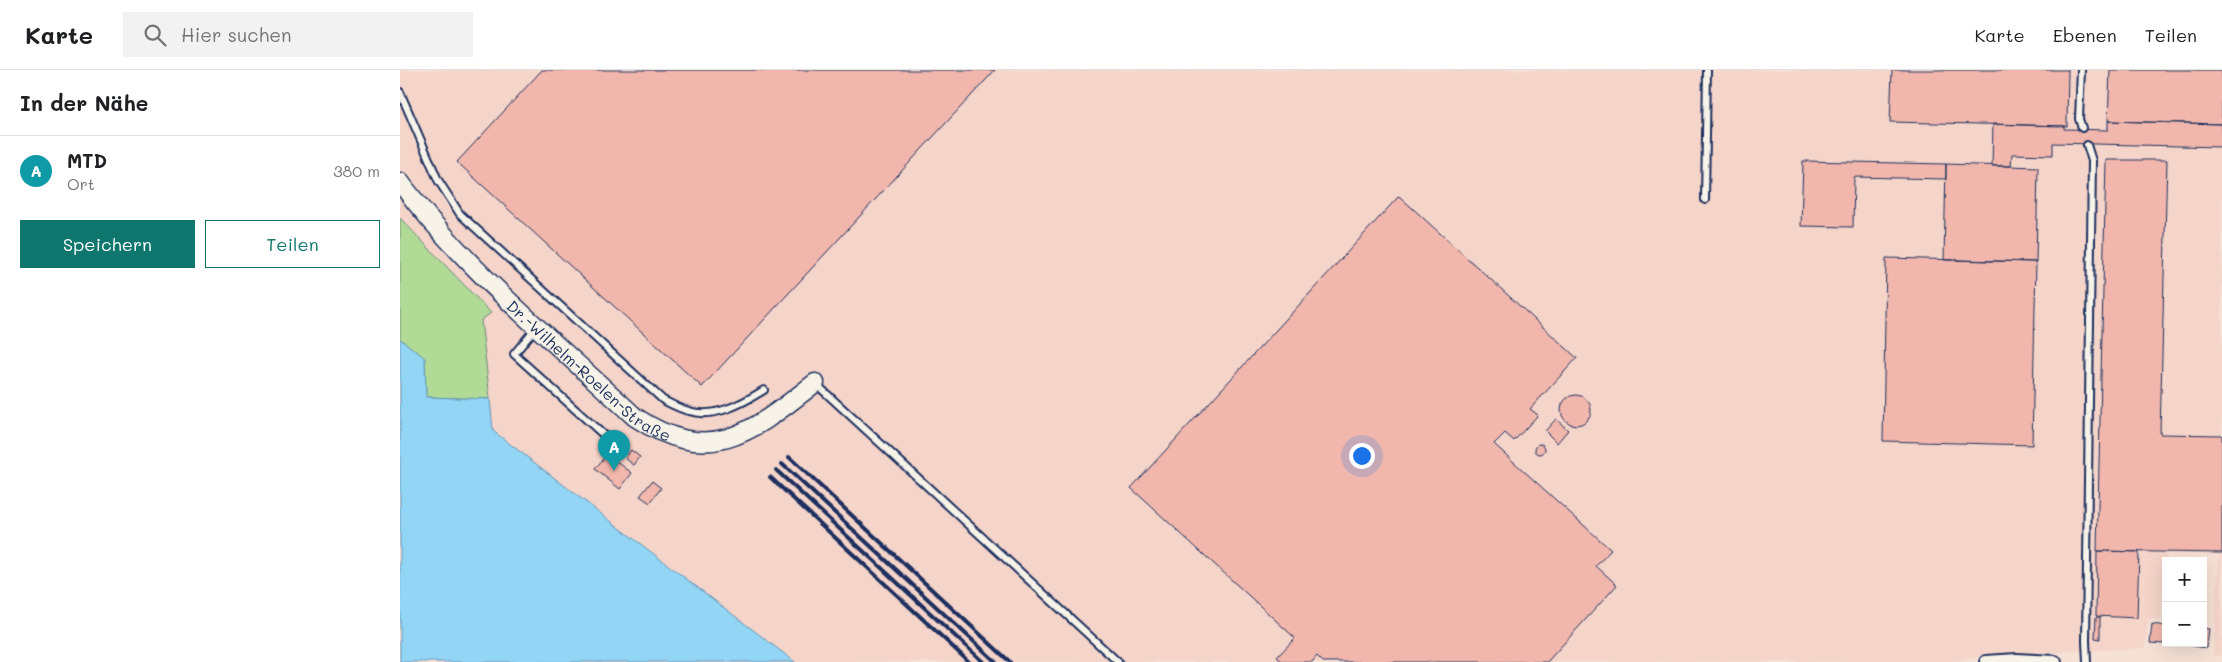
<!DOCTYPE html>
<html lang="de">
<head>
<meta charset="utf-8">
<style>
	:root { --surface:#fff; --page:#f2f2f2; --text:#202124; --muted:#757577; --line:#e0e0e0; --accent:#0f766e }
	body { margin:0; font-family:Mali,sans-serif; background:var(--page); color:var(--text) }
	.controls { position:absolute; right:15px; bottom:15px; display:grid; overflow:hidden; border-radius:0px; box-shadow:0 5px 20px #0002 }
	.controls button { width:45px; height:45px; display:grid; place-items:center; padding:0; border:0; border-bottom:1px solid var(--line); background:var(--surface); color:var(--text); font:25px sans-serif }
	.you { position:absolute; left:961px; top:385px; width:18px; height:18px; margin:-12px; border:4px solid #fff; border-radius:50%; background:#1a73e8; box-shadow:0 0 0 8px #1a73e833 }
	.badge { display:grid; place-items:center; width:32px; height:32px; border-radius:50%; background:var(--accent); color:#fff; font-size:16px; font-weight:700 }
	.pin { position:absolute; translate:-50% -41px; filter:drop-shadow(0 1px 2px #0008) }
	.pin::after { content:''; position:absolute; top:26px; width:18px; height:15px; background:inherit; clip-path:polygon(0 0,100% 0,50% 100%) }
	.list { margin:0; padding:0; list-style:none }
	h2 { display:flex; justify-content:space-between; align-items:center; height:65px; margin:0; padding:0 20px; font-size:21px }
	h2 small { font-size:16px; font-weight:400; color:var(--muted) }
	.list li { display:grid; grid-template-columns:32px 1fr auto; gap:15px; align-items:center; box-sizing:border-box; height:70px; padding:0 20px; border-top:1px solid var(--line) }
	.list b { display:block; font-size:19px; white-space:nowrap }
	.list p { margin:0; font-size:16px; white-space:nowrap; color:var(--muted) }
	.list em { font-size:16px; font-style:normal; color:var(--muted) }
	.actions { display:flex; gap:10px; padding:15px 20px }
	.actions a { flex:1; padding:11px 0; border:1px solid var(--accent); border-radius:0px; text-align:center; font-size:18px; color:var(--accent) }
	.actions .main { background:var(--accent); color:#fff }
	.icon { flex:none; width:28px; height:28px; fill:none; stroke:currentColor; stroke-width:2; stroke-linecap:round; stroke-linejoin:round }
	.map { position:relative; flex:none; width:1822px; height:592px; overflow:hidden }
	header { display:flex; align-items:center; gap:30px; box-sizing:border-box; height:70px; padding:0 25px; background:var(--surface); border-bottom:1px solid var(--line) }
	header strong { font-size:24px }
	nav { display:flex; gap:28px; margin-inline-start:auto; font-size:18px }
	.search { width:350px; height:45px; background:var(--page); display:flex; align-items:center; gap:12px; box-sizing:border-box; padding:0 18px; border-radius:0px; color:var(--muted); font-size:19px }
	main { display:flex }
	aside { flex:1; background:var(--surface) }
	.map>svg:first-child { display:block }
	.built { fill:#f5d4c9 }
	.green { fill:#b1da97; stroke:#66847a }
	.water { fill:#92d5f4; stroke:#6293b8 }
	.building { fill:#f2b7ac; stroke:#1b2f5e }
	.lines { fill:none; stroke-linecap:round; stroke-linejoin:round }
	.lane-casing { stroke:#1b2f5e; stroke-width:10 }
	.street-casing { stroke:#1b2f5e; stroke-width:16 }
	.secondary-casing { stroke:#1b2f5e; stroke-width:21 }
	.lane { stroke:#f7f3e8; stroke-width:6 }
	.street { stroke:#f7f3e8; stroke-width:12 }
	.secondary { stroke:#f7f3e8; stroke-width:18 }
	.rail { stroke:#1b2f5e; stroke-width:4 }
	.labels { text-anchor:middle; dominant-baseline:central; stroke-width:5; stroke-linejoin:round; paint-order:stroke }
	.street-label { font-size:16px; fill:#1b2f5e; stroke:#f7f3e8 }
</style>
</head>
<body>
<header>
<strong>Karte</strong>
<div class="search"><svg class="icon" aria-label="search" viewBox="0 0 24 24"><circle cx="10" cy="10" r="6"/><path d="M15 15l6 6"/></svg>Hier suchen</div>
<nav><a>Karte</a><a>Ebenen</a><a>Teilen</a></nav>
</header>
<main>
<aside>
<h2>In der Nähe<small></small></h2>
<ul class="list">
<li><span class="badge" style="background:#0f9aa8">A</span><div><b>MTD</b><p>Ort</p></div><em>380 m</em></li>
</ul>
<div class="actions"><a class="main">Speichern</a><a>Teilen</a></div>
</aside>
<div class="map">
<svg width="1822" height="592" viewBox="0 0 1822 592">
	<rect width="100%" height="100%" fill="#f6e1d6"/>
	<filter id="ink" filterUnits="userSpaceOnUse"><feTurbulence type="fractalNoise" baseFrequency=".02" numOctaves="2"/><feDisplacementMap in="SourceGraphic" scale="10" xChannelSelector="R" yChannelSelector="G"/><feConvolveMatrix kernelMatrix="1 2 1 2 8 2 1 2 1" color-interpolation-filters="sRGB"/></filter>
	<g filter="url(#ink)">
		<path class="built" d="M0,0h1822v586h-9l6,-101 -52,-1 -6,65h-13l-3,29 -157,7 -38,7h-1155l-302,-231 -12,-112 10,-7 -91,-94z"/>
		<path class="green" d="M0,148l91,95 -10,7 9,79 -64,-2 -1,-38 -25,-20z"/>
		<path class="water" d="M0,269l25,19 1,39 64,2 3,32 302,231h-395z"/>
		<path class="building" d="M142,0h453l-293,317 -245,-225z
			M1492,0h176l-1,56 -177,-4z
			M1710,0h112v54l-114,-3z
			M1708,51l114,3v23l-169,-4v12l-41,-1 -1,12h-19l1,-42 71,2v3l44,1z
			M1706,90h61l-7,274 62,1v118l-125,-2z
			M1403,91l143,3v15l-92,-2 -1,50 -52,-1z
			M1546,94l92,3 -2,95 -92,-2z
			M999,126l178,162 -47,51 8,6 -24,26 -9,-8 -11,11 117,106 -15,16 21,19 -70,77h-224l-6,-6 -5,6h-29l-6,-5 18,-19 -164,-150z
			M1486,188l150,4 -4,183 -149,-4z
			M1161 340a15 15 0 1 1 30 0a15 15 0 1 1-30 0Z
			M1156,349l12,11 -11,13 -12,-12z
			M1135 379a5 5 0 1 1 10 0a5 5 0 1 1-10 0Z
			M231,380l9,7 -6,8 -9,-7z
			M207,384l25,19 -12,16 -25,-20z
			M252,411l9,7 -11,15 -10,-7z
			M1697,481l42,1 -2,66 -41,-2z
			M1696,547h4v22l-5,-1z
			M1752,554l14,2 -2,18 -14,-1z
			M1803,558l6,1 -2,19 -15,-2 1,-3h10z"/>
		<g class="lines">
			<defs>
				<path id="lane" d="M1681,0l-2,49 3,9
					M0,22l38,88 22,34 203,186c8,4 17,9 26,11 26,8 54,-8 75,-21
					M1687,75l5,16 -6,480 1,21
					M1305,130l2,-130
					M135,259l-21,25 94,85
					M416,314l302,278"/>
				<path id="street" d="M1586,592l31,-2 38,2"/>
				<g id="secondary">
					<path id="s1" d="M0,112c65,87 155,160 235,235 77,51 118,14 180,-34"/>
				</g>
			</defs>
			<use href="#lane" class="lane-casing"/>
			<use href="#street" class="street-casing"/>
			<use href="#secondary" class="secondary-casing"/>
			<use href="#lane" class="lane"/>
			<use href="#street" class="street"/>
			<use href="#secondary" class="secondary"/>
			<path class="rail" d="M389,387l221,205
				M382,394l214,198
				M376,400l207,192
				M370,407l199,185"/>
		</g>
	</g>
	<g class="labels">
		<g class="street-label">
			<text stroke="none"><textPath href="#s1" startOffset="268">Dr.-Wilhelm-Roelen-Straße</textPath></text>
		</g>
	</g>
</svg>
<div class="controls">
<button>+</button>
<button>−</button>
</div>
<div class="you"></div>
<div class="pin badge" style="left:214px;top:401px;background:#0f9aa8">A</div>
</div>
</main>
</body>
</html>
